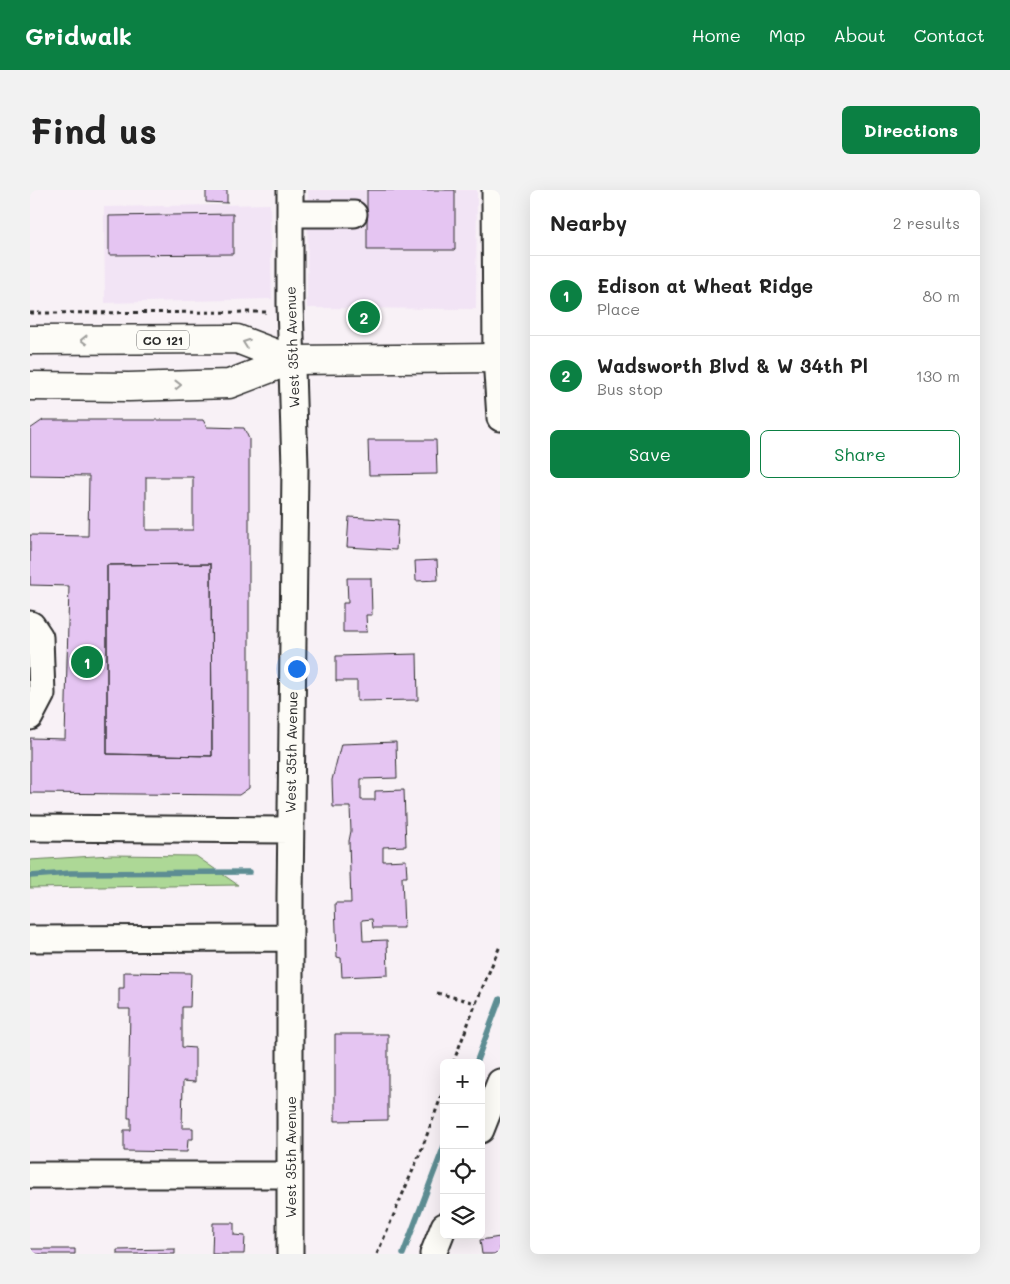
<!DOCTYPE html>
<html lang="en">
<head>
<meta charset="utf-8">
<style>
	:root { --surface:#fff; --page:#f2f2f2; --text:#222; --muted:#767676; --line:#e0e0e0; --accent:#0b8043 }
	body { margin:0; font-family:Mali,sans-serif; background:var(--page); color:var(--text) }
	.controls { position:absolute; right:15px; bottom:15px; display:grid; overflow:hidden; border-radius:8px; box-shadow:0 5px 20px #0002 }
	.controls button { width:45px; height:45px; display:grid; place-items:center; padding:0; border:0; border-bottom:1px solid var(--line); background:var(--surface); color:var(--text); font:25px sans-serif }
	.you { position:absolute; left:266px; top:478px; width:18px; height:18px; margin:-12px; border:4px solid #fff; border-radius:50%; background:#1a73e8; box-shadow:0 0 0 8px #1a73e833 }
	.badge { display:grid; place-items:center; width:32px; height:32px; border-radius:50%; background:var(--accent); color:#fff; font-size:16px; font-weight:700 }
	.pin { position:absolute; translate:-50% -50%; border:2px solid #fff; box-shadow:0 1px 5px #0006 }
	.list { margin:0; padding:0; list-style:none }
	h2 { display:flex; justify-content:space-between; align-items:center; height:65px; margin:0; padding:0 20px; font-size:21px }
	h2 small { font-size:16px; font-weight:400; color:var(--muted) }
	.list li { display:grid; grid-template-columns:32px 1fr auto; gap:15px; align-items:center; box-sizing:border-box; height:80px; padding:0 20px; border-top:1px solid var(--line) }
	.list b { display:block; font-size:19px; white-space:nowrap }
	.list p { margin:0; font-size:16px; white-space:nowrap; color:var(--muted) }
	.list em { font-size:16px; font-style:normal; color:var(--muted) }
	.actions { display:flex; gap:10px; padding:15px 20px }
	.actions a { flex:1; padding:11px 0; border:1px solid var(--accent); border-radius:8px; text-align:center; font-size:18px; color:var(--accent) }
	.actions .main { background:var(--accent); color:#fff }
	.icon { flex:none; width:28px; height:28px; fill:none; stroke:currentColor; stroke-width:2; stroke-linecap:round; stroke-linejoin:round }
	.map { position:relative; flex:none; width:470px; height:1064px; overflow:hidden; border-radius:8px }
	header { display:flex; align-items:center; gap:30px; box-sizing:border-box; height:70px; padding:0 25px; background:var(--accent); color:#fff }
	header strong { font-size:24px }
	nav { display:flex; gap:28px; margin-inline-start:auto; font-size:18px }
	.intro { display:flex; align-items:center; justify-content:space-between; box-sizing:border-box; height:120px; padding:0 30px }
	h1 { margin:0; font-size:35px }
	.button { padding:12px 22px; border-radius:8px; background:var(--accent); color:#fff; font-size:18px; font-weight:700 }
	main { display:flex; gap:30px; padding:0 30px }
	aside { flex:1; background:var(--surface); border-radius:8px; box-shadow:0 5px 20px #0002 }
	.map>svg:first-child { display:block }
	.built { fill:#f2e4f5 }
	.green { fill:#add896; stroke:#6c8260 }
	.lines { fill:none; stroke-linecap:round; stroke-linejoin:round }
	.stream { stroke:#5d8d93; stroke-width:5.5 }
	.building { fill:#e5c5f2; stroke:#2b2b2b; fill-rule:evenodd }
	.minor-casing { stroke:#2b2b2b; stroke-width:29 }
	.major-casing { stroke:#2b2b2b; stroke-width:31 }
	.path { stroke:#2b2b2b; stroke-width:3; stroke-dasharray:4 4; stroke-linecap:butt }
	.minor { stroke:#fdfcf7; stroke-width:25 }
	.major { stroke:#fdfcf7; stroke-width:28 }
	.oneway { stroke:#9e9e9b }
	.labels { text-anchor:middle; dominant-baseline:central; stroke-width:4; stroke-linejoin:round; paint-order:stroke }
	.shield { fill:#fdfcf7; stroke:#6a6a68; stroke-width:1 }
	.shield-label { font-size:12px; font-weight:bold; fill:#2b2b2b }
	.street-label { font-size:14px; fill:#2b2b2b; stroke:#fdfcf7 }
</style>
</head>
<body>
<header>
<strong>Gridwalk</strong>
<nav><a>Home</a><a>Map</a><a>About</a><a>Contact</a></nav>
</header>
<div class="intro"><h1>Find us</h1><a class="button">Directions</a></div>
<main>
<div class="map">
<svg width="470" height="1064" viewBox="0 0 470 1064">
	<rect width="100%" height="100%" fill="#f8f1f6"/>
	<filter id="ink" filterUnits="userSpaceOnUse"><feTurbulence type="fractalNoise" baseFrequency=".02" numOctaves="2"/><feDisplacementMap in="SourceGraphic" scale="10" xChannelSelector="R" yChannelSelector="G"/><feConvolveMatrix kernelMatrix="1 2 1 2 8 2 1 2 1" color-interpolation-filters="sRGB"/></filter>
	<g filter="url(#ink)">
		<path class="built" d="M278,0h169l-1,119 -169,-1z
			M240,14l2,95 -167,4 -1,-96z"/>
		<path class="green" d="M81,665l85,1 42,29 -208,3v-28z"/>
		<g class="lines">
			<path class="stream" d="M0,686l40,-3 180,-1
				M446,873l24,-64
				M373,1064l41,-108"/>
		</g>
		<path class="building" d="M176,0h21v13l-21,-1z
			M337,0h88v60h-88z
			M203,24v40l-124,1v-39z
			M13,230h160l4,7 37,1 5,11v349l-10,7 -209,-2v-55l35,1 4,-153 -39,-1v-50l58,1 1,-60 -59,-1v-46zM116,287h47v53h-47zM181,374l1,192 -105,-2v-189z
			M338,250h68l1,34 -68,1z
			M319,327l49,3 -2,30 -49,-3z
			M407,370l1,20 -22,1 -1,-20z
			M181,374l1,192 -105,-2v-189z
			M317,388h24l1,37h-6l1,17h-24v-29h5z
			M387,464l1,46 -61,1v-20h-21v-25z
			M366,552l1,36 -36,1v21h14v-9l29,-1 2,56 -23,1v14l23,-1 1,17h-5l2,51h-31l-1,-9 -10,1 1,21 24,-1 1,35 -46,2 -1,-19 -4,-1 -2,-54h16l-2,-62 2,-10 -1,-24h-17l-1,-27 9,-36z
			M94,782l67,1 -1,34h-8v40l13,1v34l-12,-1 -1,47h11v11h-5l-1,13 -63,-1v-21h7v-12h-3l2,-109h-11v-21h5z
			M305,844h53v86l-53,1z
			M183,1033h21v12l11,1 -1,18h-32z
			M470,1047v17h-18l-2,-14z
			M0,1059h45v5h-45z
			M145,1059v5h-58v-4z"/>
		<g class="lines">
			<defs>
				<path id="minor" d="M465,0l1,168 4,60
					M260,24h64
					M0,434l2,1 8,12 2,57 -12,23
					M0,638l260,2
					M0,749l260,-1
					M451,940l19,-48
					M0,985h260
					M260,1064v-357l5,-430 -5,-163v-114
					M403,1064l11,-28"/>
				<path id="major" d="M0,150l207,-1 55,21 208,-2
					M0,196l99,1 100,-3 63,-24"/>
			</defs>
			<use href="#minor" class="minor-casing"/>
			<use href="#major" class="major-casing"/>
			<path class="path" d="M0,123l239,-1
				M407,803l39,10
				M423,873l23,-60 24,-57
				M347,1064l44,-103 23,-62"/>
			<use href="#minor" class="minor"/>
			<use href="#major" class="major"/>
		</g>
		<defs><path id="oneway-chevron" d="M-2-3.5L2.5 0L-2 3.5" fill="none" stroke-width="1.6" stroke-linecap="round" stroke-linejoin="round" transform="scale(1.25)"/></defs>
		<g class="oneway">
			<use href="#oneway-chevron" transform="translate(54 150) rotate(180)"/>
			<use href="#oneway-chevron" transform="translate(216 153) rotate(-160)"/>
			<use href="#oneway-chevron" transform="translate(148 195) rotate(-1)"/>
		</g>
	</g>
	<g class="labels">
		<rect class="shield" x="107" y="140.5" width="52" height="19" rx="4"/>
		<g class="shield-label">
			<text x="133" y="150">CO 121</text>
		</g>
		<g class="street-label">
			<text transform="translate(262 157) rotate(-92)">West 35th Avenue</text>
			<text transform="translate(261 562) rotate(-89)">West 35th Avenue</text>
			<text transform="translate(260 967) rotate(-90)">West 35th Avenue</text>
		</g>
	</g>
</svg>
<div class="controls">
<button>+</button>
<button>−</button>
<button><svg class="icon" aria-label="locate" viewBox="0 0 24 24"><circle cx="12" cy="12" r="6"/><path d="M12 2v4M12 18v4M2 12h4M18 12h4"/></svg></button>
<button><svg class="icon" aria-label="layers" viewBox="0 0 24 24"><path d="M12 4l9 5-9 5-9-5zM3 14l9 5 9-5"/></svg></button>
</div>
<div class="you"></div>
<div class="pin badge" style="left:57px;top:472px">1</div>
<div class="pin badge" style="left:334px;top:127px">2</div>
</div>
<aside>
<h2>Nearby<small>2 results</small></h2>
<ul class="list">
<li><span class="badge">1</span><div><b>Edison at Wheat Ridge</b><p>Place</p></div><em>80 m</em></li>
<li><span class="badge">2</span><div><b>Wadsworth Blvd &amp; W 34th Pl</b><p>Bus stop</p></div><em>130 m</em></li>
</ul>
<div class="actions"><a class="main">Save</a><a>Share</a></div>
</aside>
</main>
</body>
</html>
